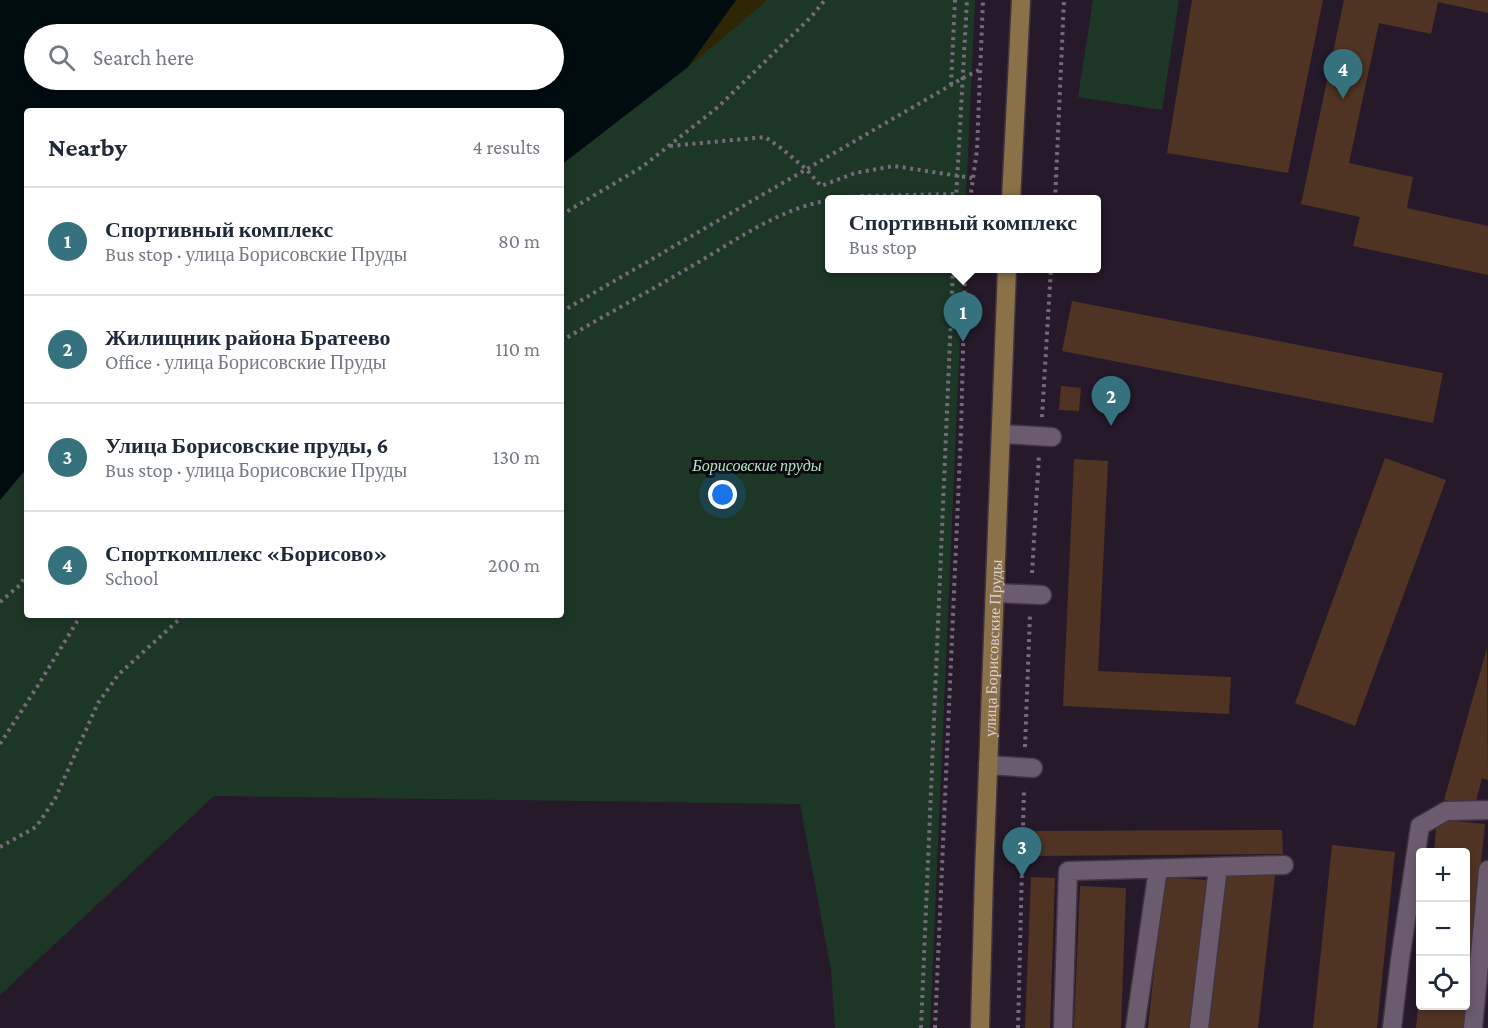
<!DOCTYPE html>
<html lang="en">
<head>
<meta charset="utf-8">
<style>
	:root { --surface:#fff; --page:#f6f6f7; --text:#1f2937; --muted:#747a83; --line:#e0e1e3; --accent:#36727d }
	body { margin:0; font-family:"Crimson Pro",serif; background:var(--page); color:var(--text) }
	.controls { position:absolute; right:18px; bottom:18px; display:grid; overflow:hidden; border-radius:6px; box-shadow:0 3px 9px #0003 }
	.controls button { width:54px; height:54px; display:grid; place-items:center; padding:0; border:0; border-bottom:2px solid var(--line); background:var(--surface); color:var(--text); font:30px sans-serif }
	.you { position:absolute; left:723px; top:495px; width:21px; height:21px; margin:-15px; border:4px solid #fff; border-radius:50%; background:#1a73e8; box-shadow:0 0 0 9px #1a73e833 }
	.badge { display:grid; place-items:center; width:39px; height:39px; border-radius:50%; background:var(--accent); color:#fff; font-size:20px; font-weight:700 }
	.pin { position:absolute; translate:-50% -50px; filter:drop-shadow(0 2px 3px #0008) }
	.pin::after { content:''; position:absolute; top:32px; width:21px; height:18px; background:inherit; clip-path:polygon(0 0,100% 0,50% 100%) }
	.popup { position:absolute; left:825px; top:195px; width:276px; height:78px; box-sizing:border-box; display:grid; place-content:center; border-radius:6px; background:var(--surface); filter:drop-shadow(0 2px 4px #0005); font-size:20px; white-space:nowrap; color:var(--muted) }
	.popup b { font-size:22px; color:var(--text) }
	.popup::after { content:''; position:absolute; left:50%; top:100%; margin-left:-12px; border:12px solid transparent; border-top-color:var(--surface) }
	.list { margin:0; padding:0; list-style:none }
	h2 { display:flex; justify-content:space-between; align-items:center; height:78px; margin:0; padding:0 24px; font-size:26px }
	h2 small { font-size:20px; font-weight:400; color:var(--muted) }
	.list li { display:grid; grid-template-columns:39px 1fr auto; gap:18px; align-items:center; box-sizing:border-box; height:108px; padding:0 24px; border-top:2px solid var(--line) }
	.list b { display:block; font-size:22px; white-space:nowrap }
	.list p { margin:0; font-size:20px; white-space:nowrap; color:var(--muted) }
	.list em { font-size:20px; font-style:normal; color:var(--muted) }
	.icon { flex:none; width:33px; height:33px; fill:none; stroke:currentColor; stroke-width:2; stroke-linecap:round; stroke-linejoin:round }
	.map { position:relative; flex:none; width:1488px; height:1028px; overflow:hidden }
	.search { position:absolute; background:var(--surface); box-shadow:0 3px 9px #0003; left:24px; top:24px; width:540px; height:66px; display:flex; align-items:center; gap:15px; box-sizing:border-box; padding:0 21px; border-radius:33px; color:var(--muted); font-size:22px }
	.panel { position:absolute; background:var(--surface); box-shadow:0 3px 9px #0003; left:24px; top:108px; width:540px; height:510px; border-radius:6px }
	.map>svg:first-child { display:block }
	.green { fill:#1d3727 }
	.sand { fill:#2d2504 }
	.water { fill:#000c10; fill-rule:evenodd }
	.building { fill:#503423 }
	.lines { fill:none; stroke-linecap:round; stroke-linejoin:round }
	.minor-casing { stroke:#3f3541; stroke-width:21 }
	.major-casing { stroke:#3f3541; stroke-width:21 }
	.path { stroke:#766b79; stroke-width:4; stroke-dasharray:3 4.5; stroke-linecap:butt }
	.minor { stroke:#6b5b6e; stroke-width:18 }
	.major { stroke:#8b7147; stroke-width:18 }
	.labels { text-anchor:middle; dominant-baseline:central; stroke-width:6; stroke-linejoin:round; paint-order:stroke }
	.park-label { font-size:16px; font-style:italic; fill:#ade8c2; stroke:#0c070d }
	.street-label { font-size:16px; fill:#d8cfda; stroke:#0c070d }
</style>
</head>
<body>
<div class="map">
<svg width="1488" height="1028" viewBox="0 0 1488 1028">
	<rect width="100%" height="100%" fill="#261929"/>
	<path class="green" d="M736,0h239l-9,199 -136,1v68l133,1 -33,759h-95l-4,-58 -31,-166 -586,-8 -214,199v-495l27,-32v147h534v-450l127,-98z
		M1093,0h86l-17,110 -84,-13z"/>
	<path class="sand" d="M736,0h30l-3,4 -75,63z"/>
	<path class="water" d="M0,0h736l-48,67 -127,98v-54h-534v357l-27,32zM34,34h520v46h-520z"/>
	<path class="building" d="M1192,0h131l-35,173 -121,-20z
		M1344,0h144v13l-50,-11 -7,32 -52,-11 -30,140 64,14 -6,31 81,18v49l-135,-29 7,-29 -59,-13z
		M1072,301l371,72 -10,50 -371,-72z
		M1061,386l20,2 -2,23 -20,-1z
		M1385,458l61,22 -91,246 -60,-23z
		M1074,459l34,2 -10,210 133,6 -2,37 -166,-8z
		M1487,648l1,132 -6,-2 -8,30 -30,-8z
		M1437,819l48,5 -18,172h-1v-144h-32z
		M1282,830l1,24 -250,2v-25z
		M1332,845l63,7 -18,176h-64z
		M1225,872l50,4 -17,152h-50z
		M1031,877l24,1 -5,150h-25z
		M1164,877l43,3 -16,148h-43z
		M1080,886l46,2 -5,140h-47z
		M1419,996l1,1v9h46l-2,22h-48z"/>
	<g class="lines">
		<defs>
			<path id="minor" d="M1002,434l50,3
				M996,593l46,2
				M988,765l45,3
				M1063,1028l5,-157 216,-6
				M1135,1028l23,-159
				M1199,1028l19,-161
				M1392,1028l8,-68 20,-134 26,-15 42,-1
				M1473,1028l15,-158"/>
			<g id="major">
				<path d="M1011,200l10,-200"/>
				<path id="s1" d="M980,1028l4,-153 23,-607"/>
			</g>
		</defs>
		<use href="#minor" class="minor-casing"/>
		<use href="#major" class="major-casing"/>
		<path class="path" d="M951,85l4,-85
			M670,146l95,-9 16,11 25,21 15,17 34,-13 39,-7 78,12
			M831,200l30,-4 95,-2
			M956,200l11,-200
			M970,200l7,-50 6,-150
			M1055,200l9,-200
			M561,215l81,-48 76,-60 93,-90 14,-17
			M561,312l402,-234 16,-8
			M561,341c41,-24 83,-47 124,-71 46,-26 91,-61 145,-70
			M1042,417l9,-149
			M1032,573l7,-118
			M0,602l20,-17 7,-12
			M0,744l37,-57 44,-72
			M1025,747l5,-133
			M0,847l36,-20 19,-28 43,-96 20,-28 66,-60
			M921,1028l32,-760
			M935,1028l26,-596 4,-164
			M1018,1028l6,-240"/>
		<use href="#minor" class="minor"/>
		<use href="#major" class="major"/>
	</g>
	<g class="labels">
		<g class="park-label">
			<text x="757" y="465">Борисовские пруды</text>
		</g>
		<g class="street-label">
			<text stroke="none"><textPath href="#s1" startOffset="380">улица Борисовские Пруды</textPath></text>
		</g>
	</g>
</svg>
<div class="controls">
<button>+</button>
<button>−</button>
<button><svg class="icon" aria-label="locate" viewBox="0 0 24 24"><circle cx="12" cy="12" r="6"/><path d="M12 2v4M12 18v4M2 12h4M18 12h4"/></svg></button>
</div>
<div class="you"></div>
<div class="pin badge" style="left:963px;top:342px">1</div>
<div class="popup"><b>Спортивный комплекс</b>Bus stop</div>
<div class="pin badge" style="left:1111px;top:426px">2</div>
<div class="pin badge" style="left:1022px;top:877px">3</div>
<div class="pin badge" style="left:1343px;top:99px">4</div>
<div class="search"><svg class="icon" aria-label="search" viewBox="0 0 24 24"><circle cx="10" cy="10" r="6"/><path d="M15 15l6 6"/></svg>Search here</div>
<section class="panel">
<h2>Nearby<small>4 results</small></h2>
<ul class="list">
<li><span class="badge">1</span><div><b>Спортивный комплекс</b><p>Bus stop · улица Борисовские Пруды</p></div><em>80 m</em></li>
<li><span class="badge">2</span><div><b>Жилищник района Братеево</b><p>Office · улица Борисовские Пруды</p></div><em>110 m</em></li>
<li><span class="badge">3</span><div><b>Улица Борисовские пруды, 6</b><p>Bus stop · улица Борисовские Пруды</p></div><em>130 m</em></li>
<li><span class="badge">4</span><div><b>Спорткомплекс «Борисово»</b><p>School</p></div><em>200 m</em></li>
</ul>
</section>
</div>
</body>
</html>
